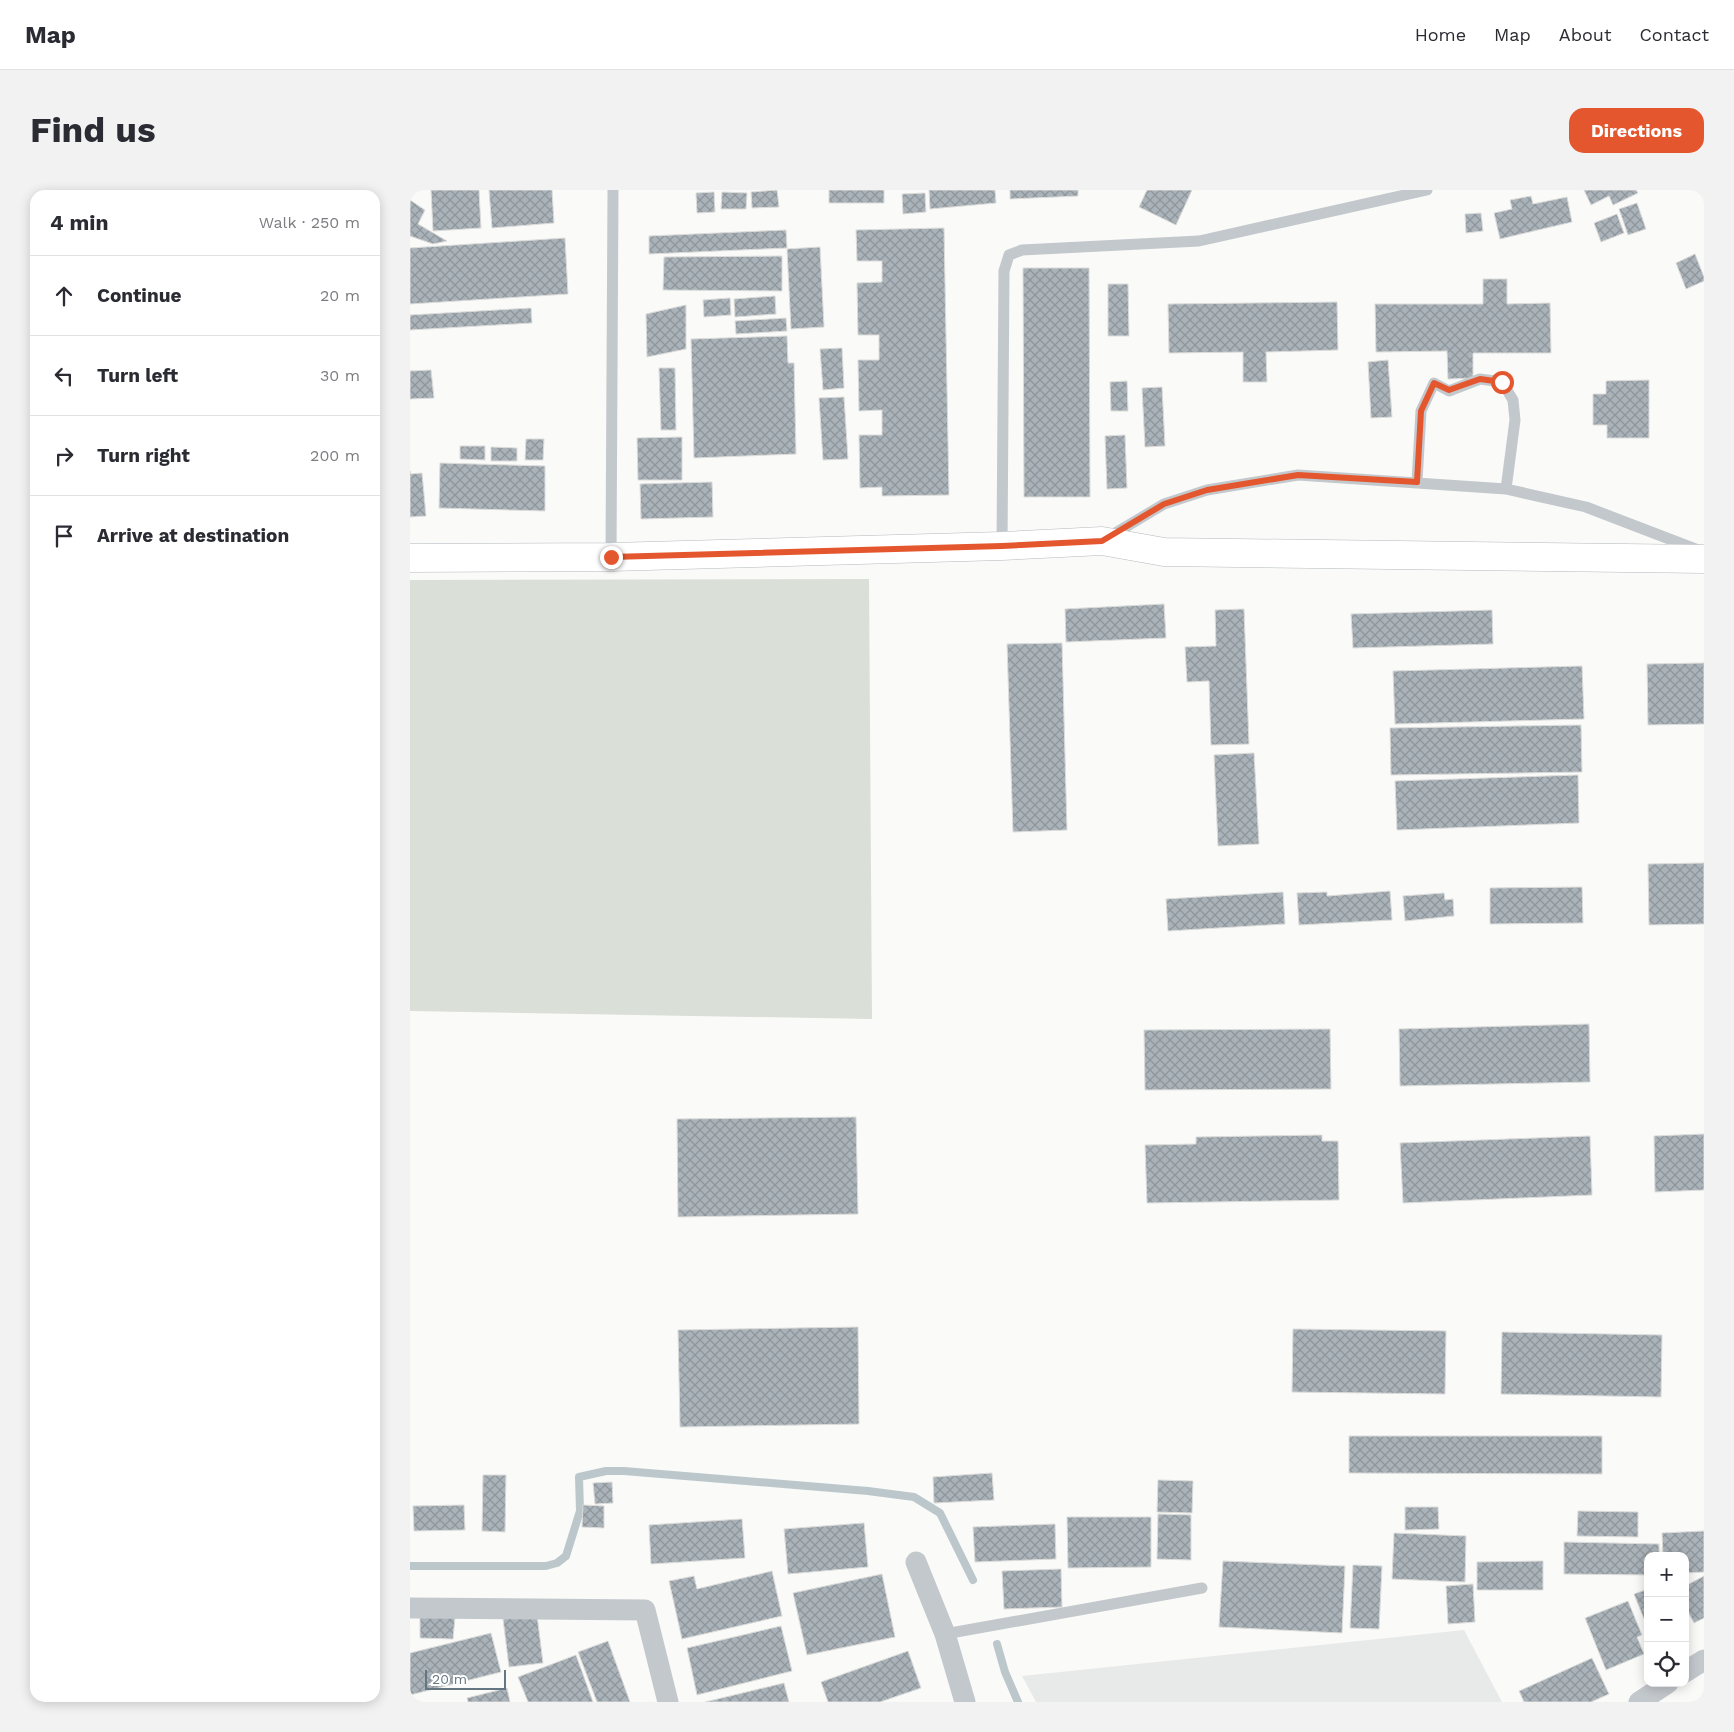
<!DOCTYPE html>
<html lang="en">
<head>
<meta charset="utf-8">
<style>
	:root { --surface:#fff; --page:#f2f2f3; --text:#2b2b33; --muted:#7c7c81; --line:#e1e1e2; --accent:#e4572e }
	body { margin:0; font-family:"Work Sans",sans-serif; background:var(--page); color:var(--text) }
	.controls { position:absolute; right:15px; bottom:15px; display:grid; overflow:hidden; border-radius:10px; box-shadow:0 2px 12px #0003 }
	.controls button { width:45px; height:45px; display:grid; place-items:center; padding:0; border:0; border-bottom:1px solid var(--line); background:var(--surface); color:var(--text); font:25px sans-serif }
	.scale { position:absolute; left:15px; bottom:12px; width:81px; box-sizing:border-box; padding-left:5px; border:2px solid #657683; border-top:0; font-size:14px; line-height:18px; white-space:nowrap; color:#657683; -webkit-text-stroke:4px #fff; paint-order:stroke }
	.stop { position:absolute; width:15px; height:15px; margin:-11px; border:4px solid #e4572e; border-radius:50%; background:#fff }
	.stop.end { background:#e4572e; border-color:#fff; box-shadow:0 1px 5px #0008 }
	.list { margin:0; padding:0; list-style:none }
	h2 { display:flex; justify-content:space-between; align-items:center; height:65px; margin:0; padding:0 20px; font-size:21px }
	h2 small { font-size:16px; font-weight:400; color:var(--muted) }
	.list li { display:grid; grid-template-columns:32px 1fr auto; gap:15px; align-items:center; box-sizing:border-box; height:80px; padding:0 20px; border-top:1px solid var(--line) }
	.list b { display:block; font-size:19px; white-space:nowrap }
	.list em { font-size:16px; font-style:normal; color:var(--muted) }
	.icon { flex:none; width:28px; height:28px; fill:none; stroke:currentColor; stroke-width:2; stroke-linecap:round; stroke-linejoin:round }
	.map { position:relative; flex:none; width:1294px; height:1512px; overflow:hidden; border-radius:15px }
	header { display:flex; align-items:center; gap:30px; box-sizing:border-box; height:70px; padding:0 25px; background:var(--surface); border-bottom:1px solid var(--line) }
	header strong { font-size:24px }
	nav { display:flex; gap:28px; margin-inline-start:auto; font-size:18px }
	.intro { display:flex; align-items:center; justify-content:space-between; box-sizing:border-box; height:120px; padding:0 30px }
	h1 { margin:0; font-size:35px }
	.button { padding:12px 22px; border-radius:15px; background:var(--accent); color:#fff; font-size:18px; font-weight:700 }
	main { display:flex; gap:30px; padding:0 30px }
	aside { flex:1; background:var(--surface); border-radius:15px; box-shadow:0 2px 12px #0003 }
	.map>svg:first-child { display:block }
	.built { fill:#e8e9e9 }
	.garden { fill:#dadfd7 }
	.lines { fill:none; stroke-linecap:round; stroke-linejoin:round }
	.stream { stroke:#bbc7cb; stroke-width:8 }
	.building { fill:url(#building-cross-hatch); stroke:#dcdcda }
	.secondary-casing { stroke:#b3babf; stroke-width:29 }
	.lane { stroke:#c3c8cc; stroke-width:11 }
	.street { stroke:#c3c8cc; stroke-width:21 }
	.secondary { stroke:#fff; stroke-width:28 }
	.route { stroke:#e4572e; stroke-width:6 }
</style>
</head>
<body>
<header>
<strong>Map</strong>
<nav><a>Home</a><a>Map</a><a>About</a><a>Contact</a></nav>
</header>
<div class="intro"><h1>Find us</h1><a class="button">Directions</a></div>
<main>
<aside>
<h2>4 min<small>Walk · 250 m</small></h2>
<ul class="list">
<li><svg class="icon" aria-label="ahead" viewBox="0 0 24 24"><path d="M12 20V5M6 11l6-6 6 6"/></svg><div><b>Continue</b></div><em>20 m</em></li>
<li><svg class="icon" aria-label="left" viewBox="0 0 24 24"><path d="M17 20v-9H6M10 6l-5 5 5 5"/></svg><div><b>Turn left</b></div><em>30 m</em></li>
<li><svg class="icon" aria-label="right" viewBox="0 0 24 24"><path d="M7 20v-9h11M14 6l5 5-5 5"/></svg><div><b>Turn right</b></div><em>200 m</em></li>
<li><svg class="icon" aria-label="arrive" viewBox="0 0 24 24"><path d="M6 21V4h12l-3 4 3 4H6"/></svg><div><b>Arrive at destination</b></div></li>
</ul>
</aside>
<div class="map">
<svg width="1294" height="1512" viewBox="0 0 1294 1512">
	<defs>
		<pattern id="building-cross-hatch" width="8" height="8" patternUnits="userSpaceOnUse" patternTransform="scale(1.25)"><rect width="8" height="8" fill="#aab3b9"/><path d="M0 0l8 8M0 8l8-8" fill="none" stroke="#8e969c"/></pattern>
	</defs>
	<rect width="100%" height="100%" fill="#fafaf8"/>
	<path class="built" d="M1054,1440l38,72h-466l-14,-26z"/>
	<path class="garden" d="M459,389l3,440 -462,-8v-431z"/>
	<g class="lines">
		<path class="stream" d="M0,1376h136l11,-3 9,-7 14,-45 -1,-34 27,-6h18l244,20 46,6 26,16 33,67
			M587,1454l8,28 13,30"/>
	</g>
	<path class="building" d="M21,0h48l2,38 -48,3z
		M79,0h63l2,33 -62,5z
		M367,0l2,17 -27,1 -1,-16z
		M419,0h55v13h-55z
		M519,0h66l1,13 -66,6z
		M600,0h68v6l-68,3z
		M737,0h45l-16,35 -37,-18z
		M1174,0h52l2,3 -25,12 -4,-9 -18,9z
		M304,2l1,20 -18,1 -1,-20z
		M312,2l25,1 -1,16h-25z
		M515,3l1,19 -23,2 -1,-20z
		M1121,6l2,8 34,-7 5,25 -72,17 -6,-26 18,-4 -2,-9z
		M0,10l15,10 -7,14 29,17 -14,3 -23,-8z
		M1227,13l9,26 -18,6 -9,-26z
		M1071,23l2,18 -17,2 -1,-19z
		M1207,24l7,19 -23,9 -7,-19z
		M534,38l5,267 -67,1v-9l-22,1 -1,-53h23v-25l-23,1 -1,-51h21v-25h-21l-1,-52 25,-1v-21h-25l-1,-31z
		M376,40l1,18 -138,6v-18z
		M155,48l3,56 -158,10v-56z
		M410,57l4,80 -33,2 -4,-80z
		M1285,64l9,23v4l-18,8 -10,-26z
		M372,66v35l-119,-1 1,-33z
		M613,78h66l1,229h-66z
		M1073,89h24v25l43,-1 1,50h-78v25l-25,1 -1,-28 -71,1 -1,-48h108z
		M698,94h20l1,52h-21z
		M365,106l1,18 -41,3 -1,-18z
		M320,108l1,17 -27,2 -1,-17z
		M927,112l1,48 -72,2 1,30h-24v-30l-74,1 -1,-49z
		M276,115v44l-39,8 -1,-43z
		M121,118l1,15 -122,7v-15z
		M376,128l1,13 -51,3 -1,-13z
		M377,146l1,27h6l2,91 -102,4 -3,-119z
		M432,158l2,40 -21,2 -3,-41z
		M978,170l4,57 -21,1 -3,-56z
		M249,178h16l1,62h-15z
		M21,180l3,28 -24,1v-28z
		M1239,190v58h-42v-13h-14v-31h13v-13z
		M717,191l1,30h-17l-1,-29z
		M752,197l3,59 -20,1 -3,-59z
		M434,207l4,62 -25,1 -4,-62z
		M715,245l2,53 -20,1 -2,-53z
		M272,247v43h-44l-1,-42z
		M116,249h18l-1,21h-18z
		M50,256h25v14l-25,-1z
		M81,257l26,1v13h-26z
		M30,273l105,3v45l-106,-3z
		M0,281l1,3 11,-1 4,43 -16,1z
		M302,292l1,35 -72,2 -1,-35z
		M754,414l2,34 -100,4 -1,-33z
		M834,419l5,135 -38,1 -2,-64 -22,1 -2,-35 31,-1 -1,-36z
		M1082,420l1,34 -140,4 -2,-34z
		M652,453l5,187 -54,2 -6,-188z
		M1294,473v61l-56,1 -1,-61z
		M1172,476l2,53 -189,5 -2,-53z
		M1171,535l1,47 -191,3 -1,-47z
		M844,563l5,91 -41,2 -4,-91z
		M1168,585l1,48 -182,7 -2,-49z
		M1294,673v61l-55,1 -1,-61z
		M1172,697l1,36 -93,1v-36z
		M980,701l2,29 -93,5 -2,-32 30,-1v4z
		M873,702l2,32 -117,7 -2,-32z
		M1034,703l1,7 8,-1 1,17 -49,5 -2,-25z
		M1179,834l1,58 -190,4 -1,-57z
		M920,839l1,60 -186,1 -1,-60z
		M446,927l2,97 -180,3 -1,-98z
		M1294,944v56l-49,2 -1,-56z
		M912,945v6h16l1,59 -192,3 -2,-58 51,-1v-7z
		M1180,946l2,59 -189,8 -3,-60z
		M448,1137l1,97 -179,3 -2,-97z
		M883,1139l153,2 -1,63 -153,-2z
		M1092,1142l160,3 -1,62 -160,-3z
		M939,1246h253v38l-253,-1z
		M582,1283l2,27 -60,3 -1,-26z
		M73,1285h23l-1,57 -23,-1z
		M748,1290l35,1 -1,32 -35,-1z
		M202,1292l1,21 -18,1 -2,-21z
		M54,1315l1,25 -51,1 -1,-25z
		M173,1315l21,1v22l-22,-1z
		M995,1317h33l1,22 -34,1z
		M1168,1321l60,1v25l-61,-1z
		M748,1324l33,1v45l-34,-1z
		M657,1327h84v50l-83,1z
		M332,1329l3,39 -94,6 -2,-39z
		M454,1333l4,44 -80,7 -4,-45z
		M645,1334l1,35 -81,3 -2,-35z
		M1294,1341v41l-19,1v-17h-22l-1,-23z
		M984,1343l72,3 -1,46 -73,-3z
		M1154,1352l95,2v12h-11v19l-84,-1z
		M813,1371l122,5 -3,67 -123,-6z
		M1133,1371v29h-66v-28z
		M943,1375l29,1 -3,63 -29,-1z
		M651,1379l1,38 -58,2 -2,-38z
		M362,1381l10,45 -100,23 -13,-58 25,-5 3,13z
		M472,1384l13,63 -88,18 -14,-62z
		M1294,1386v42l-10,5 -9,-17v-20z
		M1063,1394l2,38 -27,2 -2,-38z
		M1238,1399v28l-4,2 -10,-25z
		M1218,1411l14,34 -5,2 7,17 -38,16 -21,-52z
		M127,1425l6,48 -34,4 -6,-48z
		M10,1426l35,1 -2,22 -33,-1z
		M371,1436l11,45 -95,24 -10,-47z
		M81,1443l10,39 -91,23v-42z
		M198,1451l22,61h-33l-19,-50z
		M498,1461l13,37 -41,14h-52l-7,-20z
		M166,1465l17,47h-65l-10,-25z
		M1182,1468l17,36 -18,8h-67l-5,-11z
		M374,1493l5,19h-84z
		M97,1498l3,14h-42l-1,-4z"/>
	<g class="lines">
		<defs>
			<path id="secondary" d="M0,368l201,-1 391,-11 100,-5 62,11 540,7"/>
		</defs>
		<use href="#secondary" class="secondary-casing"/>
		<path class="lane" d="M1007,292l4,-71 13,-28 15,8 31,-12 22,3 11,18 2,20 -9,69
			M697,348l57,-34 43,-14 91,-15 208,14 80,18 112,43
			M592,356l2,-275 5,-16 13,-5 177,-9 228,-51
			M201,367l2,-367
			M535,1444l257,-46"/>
		<path class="street" d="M506,1372l29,72 20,68
			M0,1418l235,2 23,92
			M1275,1482l19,-12
			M1229,1512l29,-19"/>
		<use href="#secondary" class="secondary"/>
	</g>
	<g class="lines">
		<path class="route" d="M201,367l391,-11 100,-5 62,-37 43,-14 91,-15 119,7 4,-71 13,-28 15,7 31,-11 22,3"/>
	</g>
</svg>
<div class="controls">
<button>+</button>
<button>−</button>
<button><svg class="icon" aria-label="locate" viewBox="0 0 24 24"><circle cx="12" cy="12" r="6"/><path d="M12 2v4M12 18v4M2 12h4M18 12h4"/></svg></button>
</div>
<div class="scale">20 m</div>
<div class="stop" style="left:1092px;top:192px"></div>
<div class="stop end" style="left:201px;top:367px"></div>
</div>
</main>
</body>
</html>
